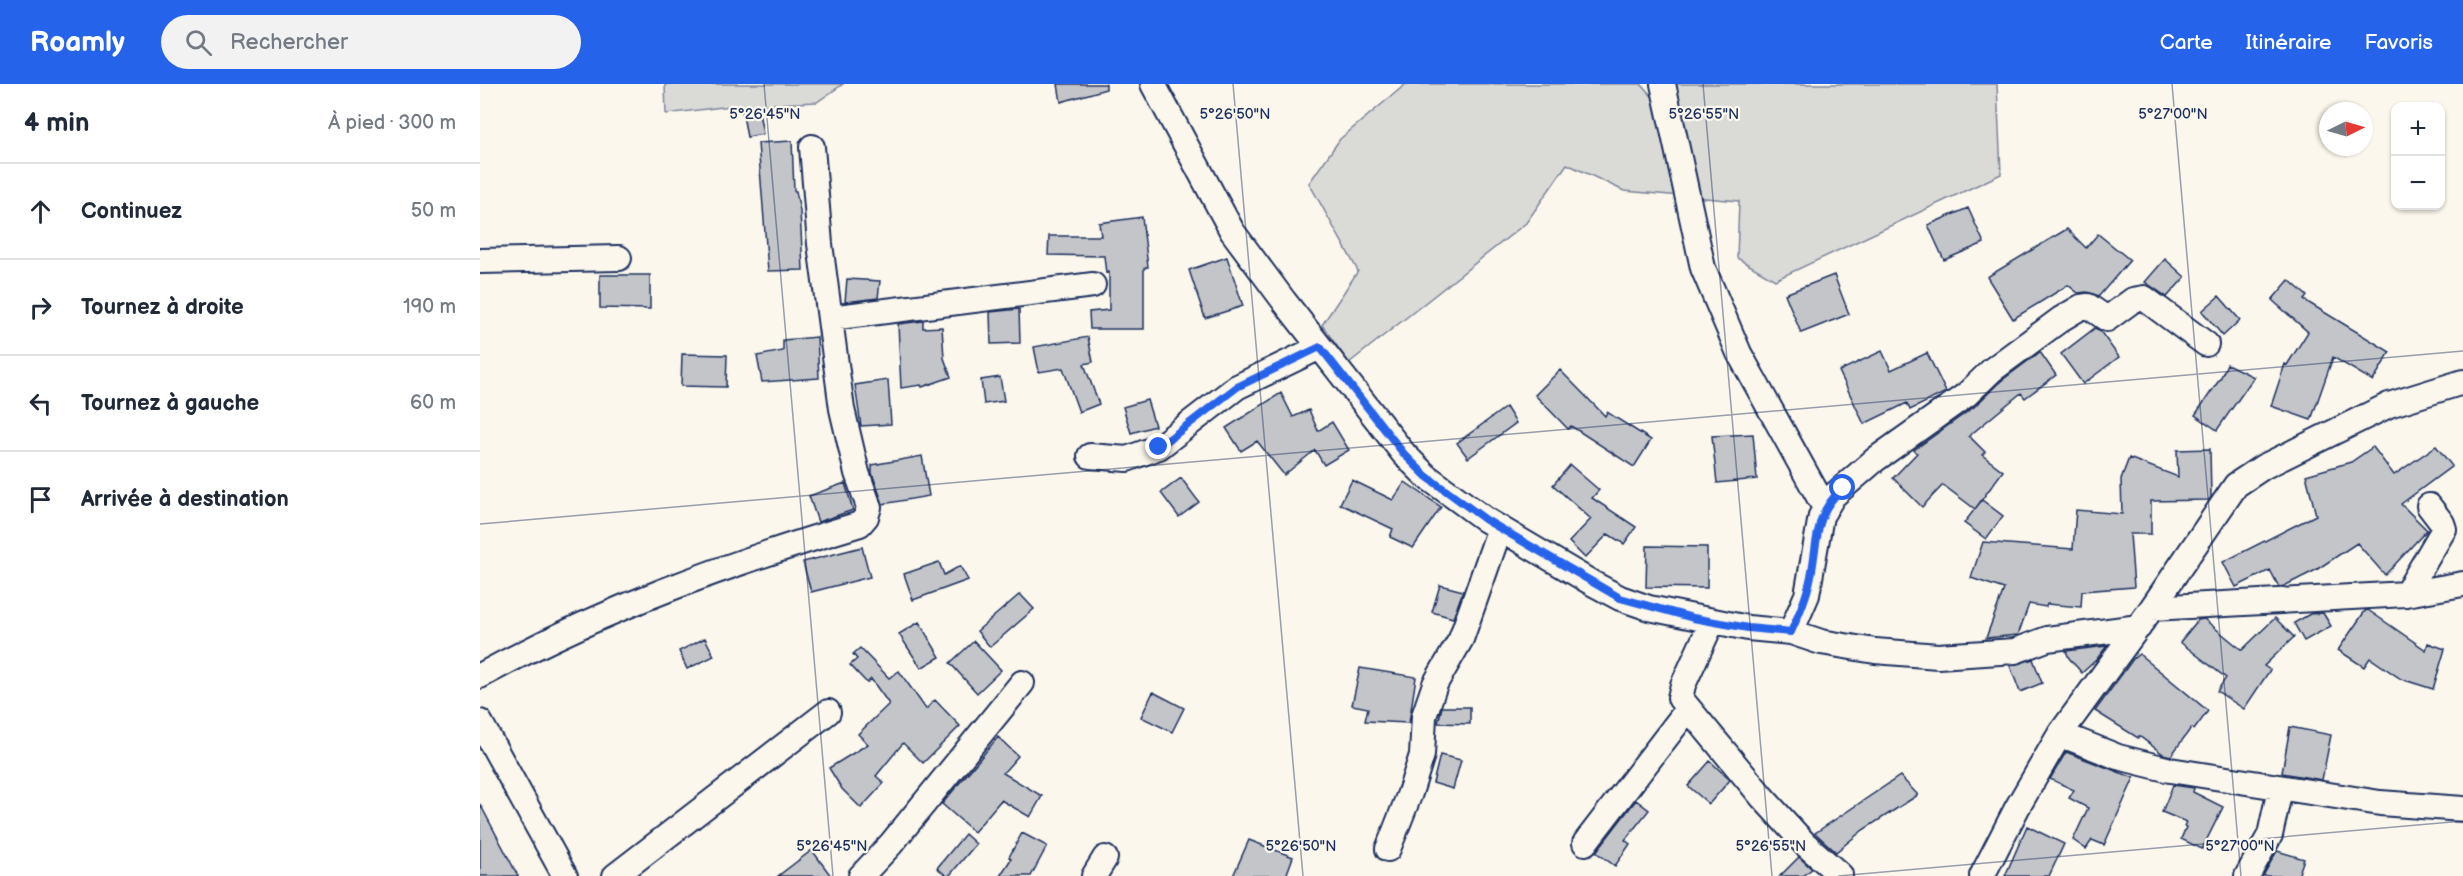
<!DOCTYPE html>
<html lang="fr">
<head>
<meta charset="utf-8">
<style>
	:root { --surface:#fff; --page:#f2f2f3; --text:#1f2937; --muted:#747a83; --line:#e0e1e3; --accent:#2563eb }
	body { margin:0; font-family:"Balsamiq Sans",sans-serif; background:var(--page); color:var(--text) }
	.controls { position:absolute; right:18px; top:18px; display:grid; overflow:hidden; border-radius:12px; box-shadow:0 2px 4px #0004 }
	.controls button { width:54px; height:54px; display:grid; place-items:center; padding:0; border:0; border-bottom:2px solid var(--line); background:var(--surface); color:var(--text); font:30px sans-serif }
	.compass { position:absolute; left:1839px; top:18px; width:54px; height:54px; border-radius:50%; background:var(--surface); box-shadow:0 2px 4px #0004; rotate:85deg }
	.stop { position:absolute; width:18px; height:18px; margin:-14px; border:4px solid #2563eb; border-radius:50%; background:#fff }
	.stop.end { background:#2563eb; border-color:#fff; box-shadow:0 2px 6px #0008 }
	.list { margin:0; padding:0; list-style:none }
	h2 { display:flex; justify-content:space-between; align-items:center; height:78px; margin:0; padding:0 24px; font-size:26px }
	h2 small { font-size:20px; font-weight:400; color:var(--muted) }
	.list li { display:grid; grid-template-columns:39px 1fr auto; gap:18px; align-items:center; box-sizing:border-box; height:96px; padding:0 24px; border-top:2px solid var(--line) }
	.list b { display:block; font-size:22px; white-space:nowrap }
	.list em { font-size:20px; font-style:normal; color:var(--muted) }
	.icon { flex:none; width:33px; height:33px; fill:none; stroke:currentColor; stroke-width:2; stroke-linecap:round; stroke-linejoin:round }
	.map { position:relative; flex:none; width:1983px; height:792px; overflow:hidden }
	header { display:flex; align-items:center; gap:36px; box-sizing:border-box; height:84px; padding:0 30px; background:var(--accent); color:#fff }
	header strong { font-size:28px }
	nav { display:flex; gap:33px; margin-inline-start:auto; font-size:21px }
	.search { width:420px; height:54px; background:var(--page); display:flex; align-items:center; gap:15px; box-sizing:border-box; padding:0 21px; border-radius:33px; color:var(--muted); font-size:22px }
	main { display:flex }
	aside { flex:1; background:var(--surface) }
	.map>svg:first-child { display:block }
	.green { fill:#dadad7; stroke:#7a849a; stroke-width:1.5 }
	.building { fill:#c3c5c9; stroke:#1b2f5e; stroke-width:1.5 }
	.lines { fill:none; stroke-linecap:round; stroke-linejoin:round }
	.street-casing { stroke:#1b2f5e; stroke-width:28 }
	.street { stroke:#fbf7ec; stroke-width:24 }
	.route { stroke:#2563eb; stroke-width:8 }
	.ticks { fill:none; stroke:#1b2f5e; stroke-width:1.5; stroke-opacity:0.45 }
	.ticks-label { font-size:15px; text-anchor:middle; fill:#1b2f5e; stroke:#fbf7ec; stroke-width:4.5; stroke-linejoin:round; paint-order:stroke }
</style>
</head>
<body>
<header>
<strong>Roamly</strong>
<div class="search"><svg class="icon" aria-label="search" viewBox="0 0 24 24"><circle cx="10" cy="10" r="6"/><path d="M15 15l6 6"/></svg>Rechercher</div>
<nav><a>Carte</a><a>Itinéraire</a><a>Favoris</a></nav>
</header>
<main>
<aside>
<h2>4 min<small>À pied · 300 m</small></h2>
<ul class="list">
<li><svg class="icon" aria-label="ahead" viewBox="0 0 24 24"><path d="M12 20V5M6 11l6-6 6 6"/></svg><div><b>Continuez</b></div><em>50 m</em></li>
<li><svg class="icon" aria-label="right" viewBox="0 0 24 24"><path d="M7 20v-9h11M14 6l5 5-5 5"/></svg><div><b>Tournez à droite</b></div><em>190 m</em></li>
<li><svg class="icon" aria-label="left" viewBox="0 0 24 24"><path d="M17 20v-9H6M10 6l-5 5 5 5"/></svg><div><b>Tournez à gauche</b></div><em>60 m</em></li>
<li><svg class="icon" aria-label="arrive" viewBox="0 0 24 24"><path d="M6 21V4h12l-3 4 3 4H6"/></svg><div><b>Arrivée à destination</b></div></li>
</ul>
</aside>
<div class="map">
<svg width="1983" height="792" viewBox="0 0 1983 792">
	<rect width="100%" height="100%" fill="#fbf7ec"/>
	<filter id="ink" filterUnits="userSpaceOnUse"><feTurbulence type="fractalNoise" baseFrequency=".0167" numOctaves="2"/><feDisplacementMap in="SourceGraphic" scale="12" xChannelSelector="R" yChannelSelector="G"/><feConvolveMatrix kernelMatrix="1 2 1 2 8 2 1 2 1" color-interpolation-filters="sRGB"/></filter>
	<g filter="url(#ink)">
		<path class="green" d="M185,0h178l-26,18 -86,4 -65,8z
			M926,0h235l17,19 12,-19h327l4,90 -226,106 -38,-22 2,-57 -115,-10 -57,-27 -41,59 -177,140 -27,-38 36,-54 -49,-88 31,-44z"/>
		<path class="building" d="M578,0h48v5l-45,13z
			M278,23l5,27 -16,3 -5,-27z
			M312,57l2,50h2l4,20 3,59 -35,1 -10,-128z
			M1488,124l16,35 -40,17 -16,-35z
			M662,133l6,50 -4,1v61h-54l-1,-17 20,-2v-38l-3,1 -2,-17 -56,-1 1,-19h52l-2,-13z
			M1587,145l19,19 12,-14 32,26 -31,36 -12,-4 -9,1 -10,-8 -55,34 -26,-42z
			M747,173l16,49 -38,12 -16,-48z
			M1685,175l20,18 -18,20 -22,-15z
			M120,191h50v34l-50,-1z
			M1354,191l15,39 -48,19 -16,-39z
			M367,195l33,2 -2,17 -33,4z
			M1809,196l18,16 -3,4 86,52 -17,29 -40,-24 -22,63 -40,-14 14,-42 2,1 21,-33 -36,-32z
			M1739,212l21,24 -17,16 -21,-25z
			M539,225l1,34 -29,1 -1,-32z
			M443,237v7l19,-1 2,31 7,19 -29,10 -1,-2 -20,3 -3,-64z
			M1615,244l5,3 19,26 -36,27 -22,-30z
			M337,253l2,41 -57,4 -5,-26 26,-5v-11z
			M608,253l5,25 -9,2 15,40 -20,8 -16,-44 -24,4 -5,-25z
			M1402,267l9,19 36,-17 19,39 -36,18 -3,-7 -43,21 -25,-53z
			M1560,268l16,23 -31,23 -4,-5 -52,43 16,16 -3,3 21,16 -28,38 -32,-24 -21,22 -29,-29 24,-25 -3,-3 60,-43 27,-26z
			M202,270l45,1 -1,32 -45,-1z
			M1747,280l27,13 -37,53 -22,-15 25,-36z
			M1080,286l45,46 2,-4 44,28 -17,27 -63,-41 -3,3 -33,-34z
			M520,293l4,24 -20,3 -3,-24z
			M408,296l3,44 -30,2 -6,-41z
			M801,309l12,24 16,-7 9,21 14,-9 17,28 -25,15 -9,-15 -31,25 -27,-34 -16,10 -15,-23z
			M667,316l8,26 -24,7 -8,-26z
			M1026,323l10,16 -48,35 -11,-15z
			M1273,350l4,45 -40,4 -5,-47z
			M1956,362l16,20 -51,38 26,26 -42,45 -28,-32 -41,27 -32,16 -5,1 -9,-17 -34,17 -13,-25 93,-47 -10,-40 45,-13 22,-15 21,28z
			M1730,365l1,48 -2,3 -58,1v33h-21l4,53 -52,4 -1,16 -34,-3 -1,3 -17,-3 -11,31 -32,3 18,-49 -33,-11 12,-36 90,7 3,-39 46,4 -1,-35 8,-21 49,19 -1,-27z
			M442,372l7,40 -46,8 -11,-31v-8z
			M1090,381l29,25 -7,8 44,29 -12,17 -16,-10 -23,24 -16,-16 22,-23 -38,-34z
			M701,394l18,24 -20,15 -18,-24z
			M872,396l41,20 12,-18 36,25 -28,41 -23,-11 3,-8 -53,-25z
			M365,399l8,27 -35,12 -9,-26z
			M1502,416l21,16 -17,23 -22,-16z
			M1167,462l60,1v41l-61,-1z
			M382,463l8,30 -59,15 -8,-30z
			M459,478l5,13 16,-9 8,14 -55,20 -9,-26z
			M960,501l23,6 -10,27 -21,-6z
			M540,510l14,15 -44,38 -13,-16z
			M1888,526l58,40 2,-7 17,6 -12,40 -32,-10 -31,-21 -6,9 -26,-17 27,-39z
			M1843,529l8,13 -27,15 -10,-18 16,-9z
			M1795,534l19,19 -30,29 6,4 -26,39 -27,-18 9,-13 -46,-36 18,-22 6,-1 38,31z
			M439,538l21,35 -19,11 -22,-34z
			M225,554l9,18 -27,13 -8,-18z
			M494,557l27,29 -24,23 -27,-30z
			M1627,562l-11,14 -14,13 -13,-15 -3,-7z
			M380,564l29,30 10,-7 27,38 9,-9 25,26 -37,37 -20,-20 -27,33 8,7 -23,25 -19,-19 -13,-21 39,-24 -10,-10 31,-30 -18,-25 -4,4 -17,-18 7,-6 -4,-5z
			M1659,570l69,57 -14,19 -3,-2 -20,28 -8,-2 -24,-18 -1,2 -43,-27 38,-52z
			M1553,575l9,24 -22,9 -10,-26z
			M880,584l56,9 -7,46 -44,-2 3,-13 -16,-3z
			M673,608l31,16 -12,24 -31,-15z
			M962,623h28v17l-32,-1z
			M1810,643l41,8 -9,45 -40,-7z
			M518,653l20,19 -15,17 39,23 -12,21 -29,-17 -27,32 -32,-28z
			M1586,668l68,26 -30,67 -12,-5 -6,9 -13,-9 15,-32 -19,-10 5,-8 -24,-11z
			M960,671l21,5 -8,29 -20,-6z
			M1230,677l20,19 -21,24 -21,-18z
			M1420,692l18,19 -55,35 -27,22 -21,-19z
			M1693,701l21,3 -1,4 30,15 -21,42 -21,-10 5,-12 -2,-1 2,-4 -24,-10z
			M1156,716l13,10 -24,30 5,4 -15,22 -19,-14z
			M0,720l38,72h-38z
			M1547,742l37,18 -15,32h-44z
			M542,749l25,13 -16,30h-31l11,-17 -2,-2z
			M485,750l11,10 -27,32h-2l-10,-8z
			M769,756l44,17 -7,19h-53z
			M332,766l19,26h-53z
			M1797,767l27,8 -6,17h-35z
			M1319,773l13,12 -10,7h-22z"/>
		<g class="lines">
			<defs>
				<path id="street" d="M673,0l79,147 52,70 120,153 22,22 60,44 106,63 28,15 29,10 99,20 43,4 30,10 54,9 63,5 77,-5 32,-12 92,-12
					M1183,0l40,184 36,85 86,155
					M0,177l139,-3
					M350,234l263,-33
					M610,372l37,3 32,-12 78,-60 83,-40
					M1926,510l57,-10
					M1672,524l254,-14 38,-65 -2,-6 -13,-17
					M1232,538l-29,63 -3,13 83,100 42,46 35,31
					M1311,548l16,-37 14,-79 12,-20 43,-37 90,-64 26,-25 69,-51 20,-12 7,-1 19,13 26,-19 11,-2 62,46
					M0,592c120,-66 250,-113 380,-152l6,-7 3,-10 -12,-34 -15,-64 -22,-165 -8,-97
					M0,638l85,154
					M1580,650l58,23 52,13 210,33 83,6
					M1105,759l103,-134
					M908,765l22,-56 12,-38 2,-39 11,-32 26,-45 39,-111
					M135,792l213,-164
					M381,792l30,-32 131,-161
					M614,792l11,-18
					M1502,792l35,-68 43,-74 92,-126 84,-123 27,-18 126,-62 74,-23
					M1767,792l23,-41 10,-46"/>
			</defs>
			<use href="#street" class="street-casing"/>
			<use href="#street" class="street"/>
		</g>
	</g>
	<g class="lines" filter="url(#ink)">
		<path class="route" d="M679,363l78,-60 83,-40 84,107 22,22 60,44 134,78 73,20 55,10 43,4c8,-18 16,-36 20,-56 7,-36 3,-63 32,-88"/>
	</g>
	<path class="ticks" d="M284,0l69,792M753,0l70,792M1223,0l69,792M1692,0l69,792M0,440l1983,-173M1358,792l625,-55"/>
	<g class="ticks-label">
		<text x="285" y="35">5°26'45"N</text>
		<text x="755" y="35">5°26'50"N</text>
		<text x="1224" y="35">5°26'55"N</text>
		<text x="1693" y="35">5°27'00"N</text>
		<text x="352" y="767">5°26'45"N</text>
		<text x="821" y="767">5°26'50"N</text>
		<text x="1291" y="767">5°26'55"N</text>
		<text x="1760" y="767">5°27'00"N</text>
	</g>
</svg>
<div class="controls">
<button>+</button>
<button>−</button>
</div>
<svg class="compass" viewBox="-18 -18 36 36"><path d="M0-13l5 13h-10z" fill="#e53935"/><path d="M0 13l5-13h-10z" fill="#747a83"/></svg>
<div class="stop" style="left:1363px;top:404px"></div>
<div class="stop end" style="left:679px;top:363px"></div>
</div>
</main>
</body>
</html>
